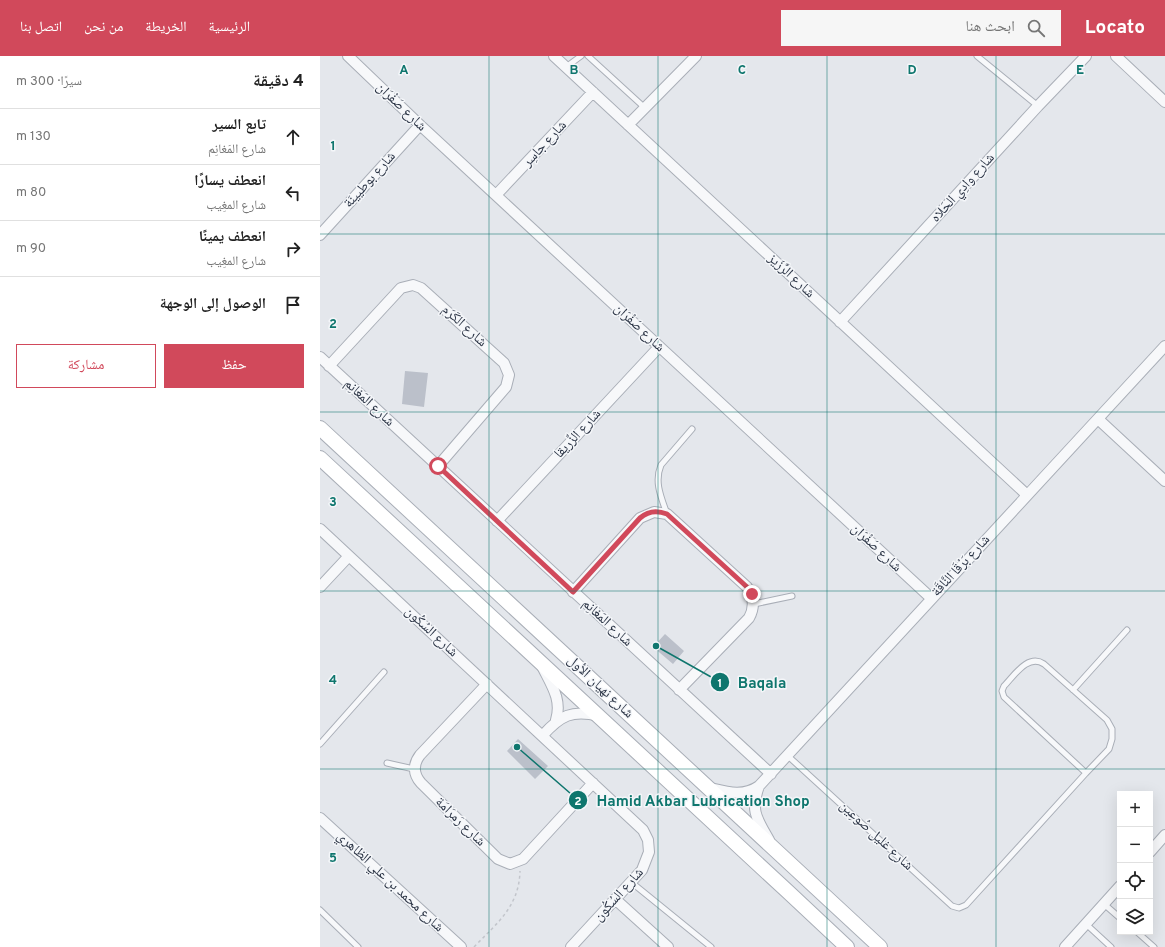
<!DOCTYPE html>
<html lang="ar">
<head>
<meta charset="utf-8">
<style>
	:root { --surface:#fff; --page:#f6f6f6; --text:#222; --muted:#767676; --line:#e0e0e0; --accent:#d1495b }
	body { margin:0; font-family:Overpass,"Noto Naskh Arabic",sans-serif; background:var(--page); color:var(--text); direction:rtl }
	.controls { position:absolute; right:12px; bottom:12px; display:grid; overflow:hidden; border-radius:0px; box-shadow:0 4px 16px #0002 }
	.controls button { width:36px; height:36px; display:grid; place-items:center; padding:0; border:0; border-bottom:1px solid var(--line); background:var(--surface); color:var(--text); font:20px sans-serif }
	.stop { position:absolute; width:12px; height:12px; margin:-9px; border:3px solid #d1495b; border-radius:50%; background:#fff }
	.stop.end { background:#d1495b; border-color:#fff; box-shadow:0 1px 4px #0008 }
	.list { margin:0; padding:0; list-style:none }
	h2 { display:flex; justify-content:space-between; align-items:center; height:52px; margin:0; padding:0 16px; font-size:17px }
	h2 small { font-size:13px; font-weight:400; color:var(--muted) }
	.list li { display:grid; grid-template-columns:26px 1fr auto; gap:12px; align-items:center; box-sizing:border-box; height:56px; padding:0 16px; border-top:1px solid var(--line) }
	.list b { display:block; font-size:15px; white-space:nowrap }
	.list p { margin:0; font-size:13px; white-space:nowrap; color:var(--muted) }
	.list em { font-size:13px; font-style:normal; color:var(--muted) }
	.actions { display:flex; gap:8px; padding:12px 16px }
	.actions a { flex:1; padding:9px 0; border:1px solid var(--accent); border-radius:0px; text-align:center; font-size:14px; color:var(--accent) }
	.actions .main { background:var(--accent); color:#fff }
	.icon { flex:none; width:22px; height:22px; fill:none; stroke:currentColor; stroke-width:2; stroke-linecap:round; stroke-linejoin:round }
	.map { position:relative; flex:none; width:845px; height:891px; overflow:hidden; direction:ltr }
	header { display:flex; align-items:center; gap:24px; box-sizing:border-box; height:56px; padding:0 20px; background:var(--accent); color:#fff }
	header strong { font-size:19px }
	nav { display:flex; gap:22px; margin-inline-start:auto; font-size:14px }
	.search { width:280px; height:36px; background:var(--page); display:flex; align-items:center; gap:10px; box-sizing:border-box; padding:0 14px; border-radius:0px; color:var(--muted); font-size:15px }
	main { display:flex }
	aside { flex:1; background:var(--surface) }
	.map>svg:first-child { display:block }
	.building { fill:#bbc0ca }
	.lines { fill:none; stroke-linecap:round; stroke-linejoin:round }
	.lane-casing { stroke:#a9aeb7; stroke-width:7 }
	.street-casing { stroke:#a9aeb7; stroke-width:12 }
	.secondary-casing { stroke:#a9aeb7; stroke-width:16 }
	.path { stroke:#c2c5cb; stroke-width:1.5; stroke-dasharray:3 3; stroke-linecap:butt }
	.lane { stroke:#f7f8fa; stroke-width:5 }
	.street { stroke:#f7f8fa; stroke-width:10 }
	.secondary { stroke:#fff; stroke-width:14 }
	.route { stroke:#d1495b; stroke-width:5 }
	.grid { fill:none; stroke:#0f766e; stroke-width:1; stroke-opacity:0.55 }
	.labels { text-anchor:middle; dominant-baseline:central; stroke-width:3; stroke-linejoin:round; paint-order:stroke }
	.street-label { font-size:14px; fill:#2b3445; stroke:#f4f6f9 }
	.grid-label { font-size:13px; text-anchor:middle; font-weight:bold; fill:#0f766e; stroke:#f4f6f9; stroke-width:3; stroke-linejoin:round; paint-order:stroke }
	.leader { fill:none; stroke:#0f766e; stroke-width:1.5 }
	.callout-dot { fill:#0f766e; stroke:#f4f6f9; stroke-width:1.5 }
	.mark-label { font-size:12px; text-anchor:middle; font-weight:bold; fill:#fff }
	.callout-label { font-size:15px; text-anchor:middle; font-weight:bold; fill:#0f766e; stroke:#f4f6f9; stroke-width:3; stroke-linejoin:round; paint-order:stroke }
</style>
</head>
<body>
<header>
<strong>Locato</strong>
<div class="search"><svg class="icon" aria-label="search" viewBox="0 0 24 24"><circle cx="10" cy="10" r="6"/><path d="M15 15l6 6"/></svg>ابحث هنا</div>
<nav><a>الرئيسية</a><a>الخريطة</a><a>من نحن</a><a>اتصل بنا</a></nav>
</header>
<main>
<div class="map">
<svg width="845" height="891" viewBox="0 0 845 891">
	<rect width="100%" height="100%" fill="#e4e7ec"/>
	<path class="building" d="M85,315l23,2 -4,34 -22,-3z
		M345,578l19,17 -11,13 -20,-17z
		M198,683l30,27 -13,13 -28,-28z"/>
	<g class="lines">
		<defs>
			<path id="lane" d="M268,0l57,52
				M657,0l61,50
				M246,11l15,-11
				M347,458c-6,-17 -13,-32 -6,-49l31,-36
				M434,548l38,-8
				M753,634l54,-60
				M0,688l64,-72
				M468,700l164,150 7,2 7,-3 120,-132 23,-24 3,-10v-10l-5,-9 -63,-56c-16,-11 -30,12 -40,22l-2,5 2,6 82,76
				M67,707l27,6
				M311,826l80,65
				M784,848l16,14
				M0,854l38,37
				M766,868l25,23
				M817,876l17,15"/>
			<path id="street" d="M28,0l72,69 511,473
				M234,0l473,439
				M796,0l49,46
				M308,69l68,-69
				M176,139l97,-103
				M0,179l100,-110
				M520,266l198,-216 48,-50
				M0,301l451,417
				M9,310l72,-78 12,-3 8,3 83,75 5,12 -3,12 -68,79
				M778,363l67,62
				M177,465l162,-174
				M0,473l323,301 5,10 1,12 -7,18 -71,77
				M0,531l29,-31
				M253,536l67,-74 14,-6 13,2 80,73c7,10 8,20 2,31l-70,72
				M223,612c9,18 19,32 13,52
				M167,628l-67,71c-7,9 -7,19 1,28l77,76 12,5 13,-5 70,-76
				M223,679c17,-19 29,-26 56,-19
				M439,730c-9,25 -2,33 10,54
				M390,732c17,4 33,9 49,-2l406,-440
				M0,762l141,129
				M830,796l15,-17
				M295,843l53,48
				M745,891l55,-61"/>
			<path id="secondary" d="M0,372l560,519
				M0,402c175,163 352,325 527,489"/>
		</defs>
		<use href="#lane" class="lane-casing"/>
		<use href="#street" class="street-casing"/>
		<use href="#secondary" class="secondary-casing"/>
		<path class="path" d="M154,891c23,-24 45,-40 46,-76"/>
		<use href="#lane" class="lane"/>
		<use href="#street" class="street"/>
		<use href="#secondary" class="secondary"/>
	</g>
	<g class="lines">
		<path class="route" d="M118,410l135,126 67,-74c8,-7 17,-8 27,-4l80,73 5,7"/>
	</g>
	<path class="grid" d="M169,0v891M338,0v891M507,0v891M676,0v891M0,178h845M0,356h845M0,535h845M0,713h845"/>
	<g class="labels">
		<g class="street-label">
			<text transform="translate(81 51) rotate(44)">شارع صَفْرَان</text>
			<text transform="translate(225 88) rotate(-47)">شارع جاسِر</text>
			<text transform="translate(50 124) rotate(-48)">شارع بوطيينَة</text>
			<text transform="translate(643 132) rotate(-48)">شارع وادِي الحَلاه</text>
			<text transform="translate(471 220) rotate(43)">شارع الرِّزَيز</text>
			<text transform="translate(144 270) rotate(42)">شارع الكَرَم</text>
			<text transform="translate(319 272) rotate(43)">شارع صَفْرَان</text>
			<text transform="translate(49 347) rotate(43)">شارع المَغانِم</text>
			<text transform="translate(258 378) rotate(-47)">شارع الزِّريقا</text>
			<text transform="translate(556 492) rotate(43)">شارع صَفْرَان</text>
			<text transform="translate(641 510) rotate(-47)">شارع بَرْقَا النَّاقَة</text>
			<text transform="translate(287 567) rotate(43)">شارع المَغانِم</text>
			<text transform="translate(111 576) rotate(43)">شارع السُكُون</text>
			<text transform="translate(280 631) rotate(43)">شارع نهيان الأول</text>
			<text transform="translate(140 766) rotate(44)">شارع رَمرَامَة</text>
			<text transform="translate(556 780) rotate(43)">شارع غليل صُوعِين</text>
			<text transform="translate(70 826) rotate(43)">شارع محمد بن علي الظاهري</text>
			<text transform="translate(299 839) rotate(-48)">شارع السُكُون</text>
		</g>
	</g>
	<g class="grid-label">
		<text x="84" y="18">A</text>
		<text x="254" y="18">B</text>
		<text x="422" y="18">C</text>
		<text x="592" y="18">D</text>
		<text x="760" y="18">E</text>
		<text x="13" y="94">1</text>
		<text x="13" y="272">2</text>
		<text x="13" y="450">3</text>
		<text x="13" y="628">4</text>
		<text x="13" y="806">5</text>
	</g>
	<path class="leader" d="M336 590L400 626M197 691L258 744"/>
	<g class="callout-dot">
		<circle cx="336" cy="590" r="4"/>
		<circle cx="197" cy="691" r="4"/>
		<circle cx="400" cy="626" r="10"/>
		<circle cx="258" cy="744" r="10"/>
	</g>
	<g class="mark-label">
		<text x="400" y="631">1</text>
		<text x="258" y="749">2</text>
	</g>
	<g class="callout-label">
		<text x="442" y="632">Baqala</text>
		<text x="383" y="750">Hamid Akbar Lubrication Shop</text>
	</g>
</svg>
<div class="controls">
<button>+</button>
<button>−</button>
<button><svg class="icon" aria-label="locate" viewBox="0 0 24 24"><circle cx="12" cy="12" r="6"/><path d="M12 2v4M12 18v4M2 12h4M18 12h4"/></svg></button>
<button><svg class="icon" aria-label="layers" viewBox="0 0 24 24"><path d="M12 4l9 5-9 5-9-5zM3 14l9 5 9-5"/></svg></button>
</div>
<div class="stop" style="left:118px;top:410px"></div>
<div class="stop end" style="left:432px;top:538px"></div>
</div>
<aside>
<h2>4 دقيقة<small>سيرًا · 300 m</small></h2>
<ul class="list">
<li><svg class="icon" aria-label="ahead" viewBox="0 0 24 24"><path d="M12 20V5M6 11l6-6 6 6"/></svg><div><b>تابع السير</b><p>شارع المَغانِم</p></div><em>130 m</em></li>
<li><svg class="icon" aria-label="left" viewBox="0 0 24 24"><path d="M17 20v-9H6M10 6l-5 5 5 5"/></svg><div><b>انعطف يسارًا</b><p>شارع المغِيب</p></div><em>80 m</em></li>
<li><svg class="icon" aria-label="right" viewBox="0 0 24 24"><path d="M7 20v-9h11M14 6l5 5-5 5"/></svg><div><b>انعطف يمينًا</b><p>شارع المغِيب</p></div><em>90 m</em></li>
<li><svg class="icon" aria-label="arrive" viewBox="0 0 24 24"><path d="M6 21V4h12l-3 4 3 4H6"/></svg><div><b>الوصول إلى الوجهة</b></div></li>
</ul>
<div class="actions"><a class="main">حفظ</a><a>مشاركة</a></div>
</aside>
</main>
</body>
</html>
